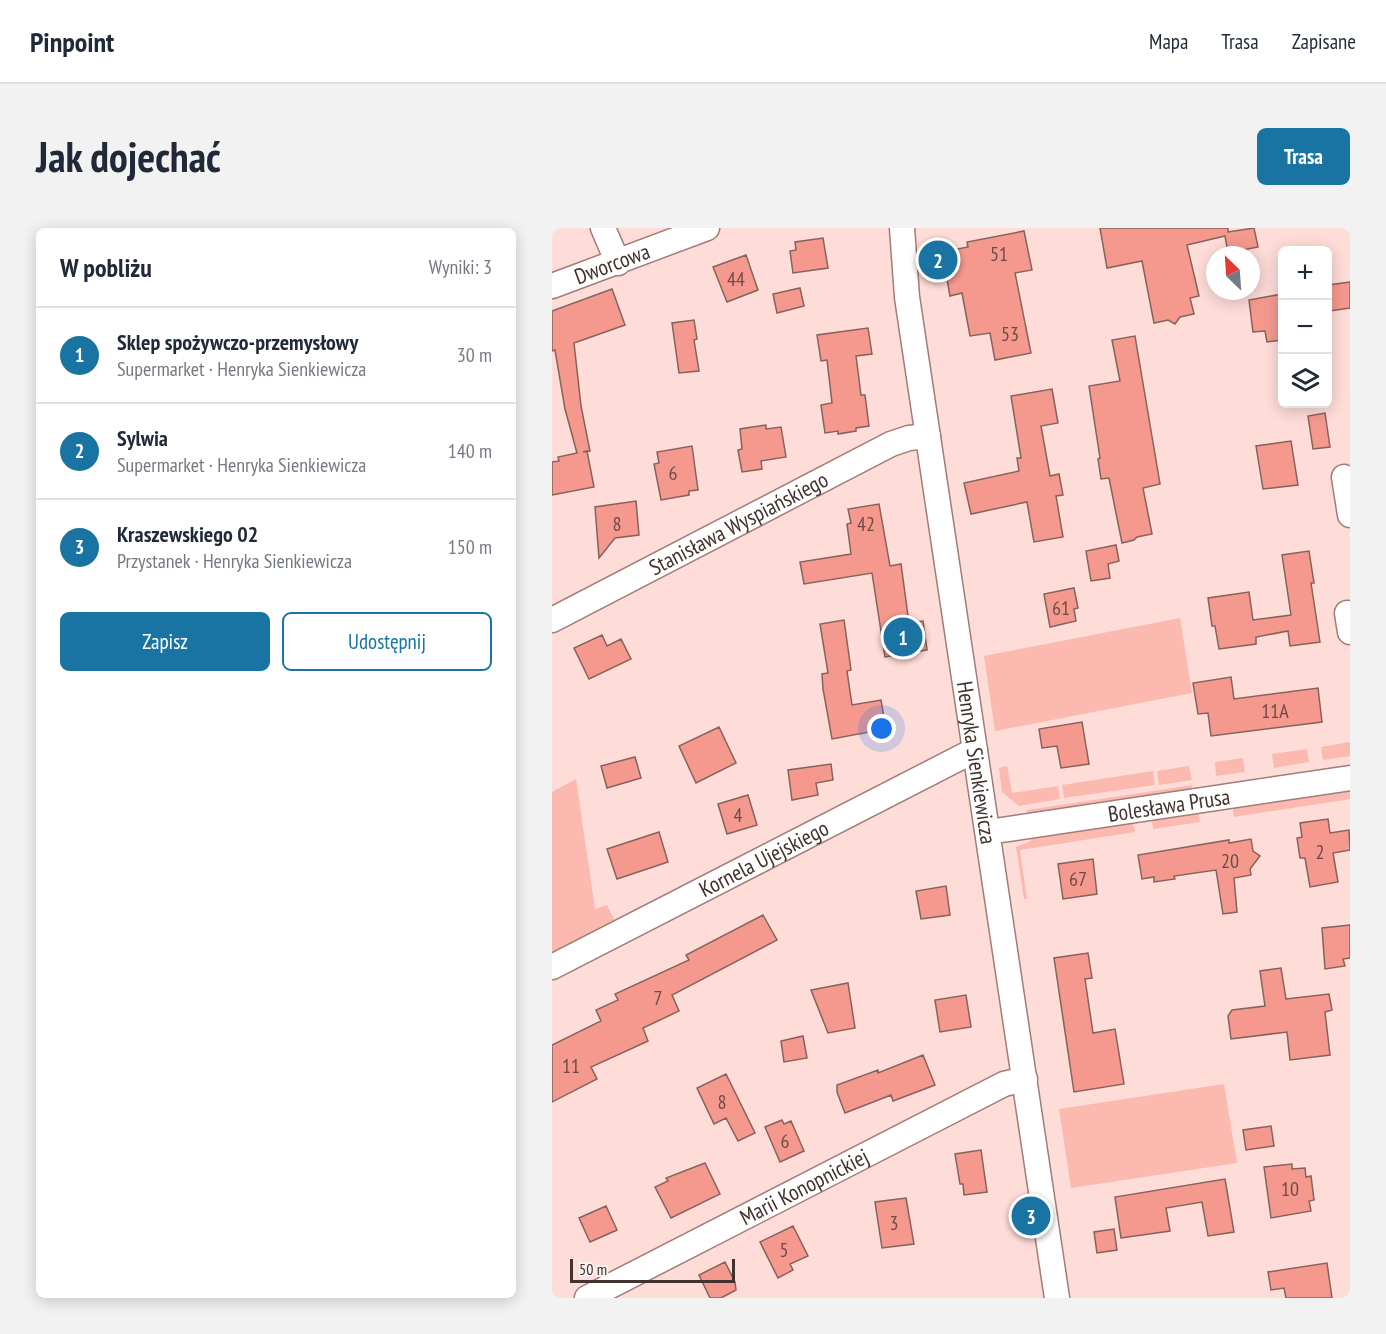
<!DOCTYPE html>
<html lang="pl">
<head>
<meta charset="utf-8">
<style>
	:root { --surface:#fff; --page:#f2f2f3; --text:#1f2937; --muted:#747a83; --line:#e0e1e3; --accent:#1974a3 }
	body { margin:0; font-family:"PT Sans Narrow",sans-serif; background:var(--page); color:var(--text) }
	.controls { position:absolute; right:18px; top:18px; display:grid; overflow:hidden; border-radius:9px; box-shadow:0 3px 15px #0003 }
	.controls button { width:54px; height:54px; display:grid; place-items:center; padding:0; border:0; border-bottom:2px solid var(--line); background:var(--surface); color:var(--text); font:30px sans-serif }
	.compass { position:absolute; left:654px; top:18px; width:54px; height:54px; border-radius:50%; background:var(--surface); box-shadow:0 3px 15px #0003; rotate:335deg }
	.scale { position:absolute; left:18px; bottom:15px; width:165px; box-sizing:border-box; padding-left:6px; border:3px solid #41312f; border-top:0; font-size:16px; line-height:21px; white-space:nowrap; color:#41312f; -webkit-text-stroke:4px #f9f0ef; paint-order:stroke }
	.you { position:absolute; left:330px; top:501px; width:21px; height:21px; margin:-15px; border:4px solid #fff; border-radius:50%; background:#1a73e8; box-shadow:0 0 0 9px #1a73e833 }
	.badge { display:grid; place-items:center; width:39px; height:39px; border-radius:50%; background:var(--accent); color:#fff; font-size:20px; font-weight:700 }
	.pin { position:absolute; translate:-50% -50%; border:3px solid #fff; box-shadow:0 2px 6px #0006 }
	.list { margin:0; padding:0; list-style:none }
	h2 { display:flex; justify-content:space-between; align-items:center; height:78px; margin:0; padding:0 24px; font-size:26px }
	h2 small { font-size:20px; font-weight:400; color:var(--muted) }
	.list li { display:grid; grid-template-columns:39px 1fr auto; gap:18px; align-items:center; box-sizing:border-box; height:96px; padding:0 24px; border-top:2px solid var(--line) }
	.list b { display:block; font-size:22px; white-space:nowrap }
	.list p { margin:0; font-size:20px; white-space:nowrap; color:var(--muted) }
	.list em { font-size:20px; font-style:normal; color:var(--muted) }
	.actions { display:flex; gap:12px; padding:18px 24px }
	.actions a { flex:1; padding:14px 0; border:2px solid var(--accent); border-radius:9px; text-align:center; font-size:21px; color:var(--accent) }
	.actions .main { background:var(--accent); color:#fff }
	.icon { flex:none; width:33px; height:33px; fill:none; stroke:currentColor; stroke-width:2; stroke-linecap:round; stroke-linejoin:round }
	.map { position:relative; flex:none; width:798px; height:1070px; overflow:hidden; border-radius:9px }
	header { display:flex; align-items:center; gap:36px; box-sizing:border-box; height:84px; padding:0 30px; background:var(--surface); border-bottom:2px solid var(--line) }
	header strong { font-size:28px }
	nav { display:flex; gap:33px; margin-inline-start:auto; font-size:21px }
	.intro { display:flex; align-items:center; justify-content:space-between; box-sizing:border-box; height:144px; padding:0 36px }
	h1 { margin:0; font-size:42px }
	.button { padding:15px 27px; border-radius:9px; background:var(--accent); color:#fff; font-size:21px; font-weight:700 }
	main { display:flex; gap:36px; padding:0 36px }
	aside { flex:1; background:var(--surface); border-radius:9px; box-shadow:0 3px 15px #0003 }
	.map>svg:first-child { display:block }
	.green { fill:#fbb9b0 }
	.building { fill:#f5998e; stroke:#86625d; stroke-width:1.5 }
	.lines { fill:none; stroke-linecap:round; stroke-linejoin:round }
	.minor-casing { stroke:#a27c77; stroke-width:27 }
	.minor { stroke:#fff; stroke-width:24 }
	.labels { text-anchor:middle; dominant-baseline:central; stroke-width:4.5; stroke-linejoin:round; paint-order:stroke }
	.number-label { font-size:20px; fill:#6e4b47 }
	.street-label { font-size:22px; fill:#41312f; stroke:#f9f0ef }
</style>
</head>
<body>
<header>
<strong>Pinpoint</strong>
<nav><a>Mapa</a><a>Trasa</a><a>Zapisane</a></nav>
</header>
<div class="intro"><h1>Jak dojechać</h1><a class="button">Trasa</a></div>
<main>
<aside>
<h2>W pobliżu<small>Wyniki: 3</small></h2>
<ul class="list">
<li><span class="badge">1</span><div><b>Sklep spożywczo-przemysłowy</b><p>Supermarket · Henryka Sienkiewicza</p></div><em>30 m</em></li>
<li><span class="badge">2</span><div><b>Sylwia</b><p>Supermarket · Henryka Sienkiewicza</p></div><em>140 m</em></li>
<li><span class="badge">3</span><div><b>Kraszewskiego 02</b><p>Przystanek · Henryka Sienkiewicza</p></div><em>150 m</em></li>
</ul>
<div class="actions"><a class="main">Zapisz</a><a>Udostępnij</a></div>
</aside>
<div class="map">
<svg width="798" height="1070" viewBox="0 0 798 1070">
	<rect width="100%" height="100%" fill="#fedcd8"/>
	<path class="green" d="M628,390l12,75 -197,38 -11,-75z
		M798,514v14l-27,4 -2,-13z
		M755,521l2,13 -35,6 -2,-14z
		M691,530l2,14 -29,4 -1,-14z
		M455,538l5,27 46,-7 2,13 -41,7 -17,-14 -3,-24z
		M637,538l3,14 -33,5 -2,-14z
		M601,543l2,14 -91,13 -2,-13z
		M24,551l19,130 12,-4 8,16 -2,3 -61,31v-163z
		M641,557l-4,7 -162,24v-6z
		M798,559v12l-116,18 -2,-13z
		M643,581l4,4 1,9 -47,7 -1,-8 2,-6z
		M576,591l5,5 2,8 -115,18 7,49h-3l-8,-52 15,-6v-7z
		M672,856l13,79 -166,25 -12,-79z"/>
	<path class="building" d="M548,0h128v4l26,-4 4,19 -30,6 -3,-17 -38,9 12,51 -9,2 4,16 -14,3 -5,7 -7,-4 -14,3 -12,-62 -35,7z
		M472,3l8,39 -17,3 16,80 -36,7 -5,-27 -20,3 -8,-43 -12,3 -8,-44 26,-5 -1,-5z
		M271,10l5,30 -35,5 -3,-22 6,-1 -1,-8z
		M194,27l12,35 -31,12 -14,-35z
		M798,54v26l-20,3 -2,-26z
		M248,60l4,18 -27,7 -4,-19z
		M60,61l13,36 -51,18 7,63 9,45 -7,1 4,-1 7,36 -42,8v-33l7,-1 -1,-4 19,-4 -12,-44 -10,-59 -3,1v-40z
		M730,66v46l-15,2 -2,-11 -12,1 -4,-32z
		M142,92l3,19 -3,1 5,31 -20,2 -7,-50z
		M316,100l4,26 -16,2 5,39h4l4,31 -13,2v3l-18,3v-3l-13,2 -4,-28 11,-2 -5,-43 -6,1 -4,-26z
		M583,108l25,148 -17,4 9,46 -15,3 -3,3 -12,3 -13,-65 -8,1 -3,-20 2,-1 -11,-72 31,-5 -8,-41z
		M500,161l6,34 -17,3 9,50 9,-2 4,21 -7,1 7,41 -29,5 -7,-40 -56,12 -7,-31 55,-12 -2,-13h4l-10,-62z
		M773,185l5,34 -17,2 -5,-33z
		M214,197v4l15,-2 5,30 -25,4 1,8 -20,3 -4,-22 4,-1 -2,-20z
		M739,213l7,44 -35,4 -7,-43z
		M140,218l6,44 -9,1v4l-28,5 -7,-36 5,-1 -2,-11z
		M84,273l3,34 -24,3 -16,20 -4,-51z
		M327,276l11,62 11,-2 8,59 14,-2 4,29 -42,7 -13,-84 -68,11 -4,-22 51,-8 -4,-30 4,-1 -3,-14z
		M564,317l3,16 -11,3 2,14 -19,3 -5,-30z
		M757,323l5,32h-3l9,59 -30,4 -2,-15 -32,6v7l-37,5 -4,-23h-3l-4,-28 41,-6 4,28 38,-5 -9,-60z
		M522,360l4,20 -4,1 2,12 -26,6 -6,-33z
		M292,392l7,50 -4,1 5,34 29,-5 5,29 -54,10 -9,-50 -1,-15 6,-1 -8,-49z
		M50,407l5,11 14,-7 10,20 -42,20 -15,-31z
		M679,449l3,22 84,-11 4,34 -111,14 -3,-23 -10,1 -5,-31z
		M530,494l7,42 -28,4 -4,-22 -15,2 -3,-19z
		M167,499l17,36 -40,20 -17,-37z
		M83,529l6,21 -34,10 -6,-22z
		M279,536l2,16 -17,3 2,12 -26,5 -4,-30z
		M196,567l9,30 -30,9 -9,-30z
		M776,591l2,14 19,-3 1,20 -17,3 5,29 -28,5 -5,-29h-5l-3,-20 5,-1 -2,-14z
		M107,604l9,30 -51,17 -10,-30z
		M699,611l2,12 7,5 -10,13 1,6 -17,3 3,34 -14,2 -7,-44 -42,6 1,3 -21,3v-5l-12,2 -4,-24 91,-15v3z
		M541,631l4,35 -34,5 -5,-35z
		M394,658l4,29 -29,4 -5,-28z
		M211,687l14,25 -105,55 7,16 -36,17 5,13 -57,26 6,12 -45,23v-57l49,-24 -5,-11 22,-10 -3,-6 74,-34 -3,-5z
		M798,697v33l-7,1 2,7 -20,3 -3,-41z
		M536,725l4,25 -7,1 8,54 22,-4 9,55 -50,8 -20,-134z
		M729,740l5,31 43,-5 3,16 -7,2 5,43 -40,5 -3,-28 -56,7 -3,-23 4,-6 33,-4 -5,-35z
		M296,755l7,45 -27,5 -17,-43z
		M414,767l5,32 -31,5 -5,-32z
		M251,808l4,22 -23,4 -3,-21z
		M371,827l12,30 -42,16 -2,-6 -46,18 -8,-21v-7l41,-15v3z
		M174,846l29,59 -17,8 -12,-23 -12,6 -17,-36z
		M230,892l2,4 7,-3 13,30 -24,11 -15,-35z
		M719,898l3,20 -28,4 -3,-20z
		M429,922l6,42 -23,3 -1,-11h-3l-5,-30z
		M153,935l15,31 -49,24 -16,-31 13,-6 -2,-3z
		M740,936v5l13,-1 1,9 5,-1 3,24 -5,1 2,10 -40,7 -7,-51z
		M673,951l9,53 -26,4 -6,-34 -36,6 4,23 -49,7 -6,-41z
		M354,970l8,46 -32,4 -7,-46z
		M54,978l11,24 -27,12 -11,-24z
		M241,998l15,30 -18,8 3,6 -15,8 -18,-36z
		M562,1001l3,21 -20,3 -3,-21z
		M173,1034l10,20 1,8 -15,8h-11l-11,-23z
		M775,1035l5,35h-46l-2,-10 -13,2 -3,-18z"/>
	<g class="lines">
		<defs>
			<g id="minor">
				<path d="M51,0l15,35"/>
				<path id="s1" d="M350,0l5,69 150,1001"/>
				<path id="s2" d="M0,58l155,-58"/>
				<path d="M792,249l6,38"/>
				<path d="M795,385l3,19"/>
				<path id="s3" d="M0,392l339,-176 18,-6 19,-2"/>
				<path id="s4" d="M436,604l362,-54"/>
				<path id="s5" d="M0,739l423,-217"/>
				<path id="s6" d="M35,1070l417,-214 21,-5"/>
			</g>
		</defs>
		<use href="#minor" class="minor-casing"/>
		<use href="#minor" class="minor"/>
	</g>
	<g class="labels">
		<g class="number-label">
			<text x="447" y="26">51</text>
			<text x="184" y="51">44</text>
			<text x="458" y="106">53</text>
			<text x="121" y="245">6</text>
			<text x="65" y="296">8</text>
			<text x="314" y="296">42</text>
			<text x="509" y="380">61</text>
			<text x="723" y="483">11A</text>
			<text x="186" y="587">4</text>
			<text x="768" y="624">2</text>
			<text x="678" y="633">20</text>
			<text x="526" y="651">67</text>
			<text x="106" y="770">7</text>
			<text x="19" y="838">11</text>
			<text x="170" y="874">8</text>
			<text x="233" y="913">6</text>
			<text x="738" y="961">10</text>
			<text x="342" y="995">3</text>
			<text x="232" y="1022">5</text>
		</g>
		<g class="street-label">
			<text stroke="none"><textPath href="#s2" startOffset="64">Dworcowa</textPath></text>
			<text stroke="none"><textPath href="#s3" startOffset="210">Stanisława Wyspiańskiego</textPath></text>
			<text stroke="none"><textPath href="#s1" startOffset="540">Henryka Sienkiewicza</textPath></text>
			<text stroke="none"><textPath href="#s4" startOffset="183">Bolesława Prusa</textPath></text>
			<text stroke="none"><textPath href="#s5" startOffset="238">Kornela Ujejskiego</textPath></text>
			<text stroke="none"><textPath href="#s6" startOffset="244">Marii Konopnickiej</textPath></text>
		</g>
	</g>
</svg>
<div class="controls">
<button>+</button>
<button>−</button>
<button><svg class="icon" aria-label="layers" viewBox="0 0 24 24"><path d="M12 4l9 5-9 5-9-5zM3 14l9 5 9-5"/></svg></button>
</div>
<svg class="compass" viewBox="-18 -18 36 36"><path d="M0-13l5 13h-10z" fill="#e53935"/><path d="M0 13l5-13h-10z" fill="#747a83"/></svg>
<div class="scale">50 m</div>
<div class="you"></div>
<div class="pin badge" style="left:351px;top:409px">1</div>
<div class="pin badge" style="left:386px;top:32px">2</div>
<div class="pin badge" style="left:479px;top:988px">3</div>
</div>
</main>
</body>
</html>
